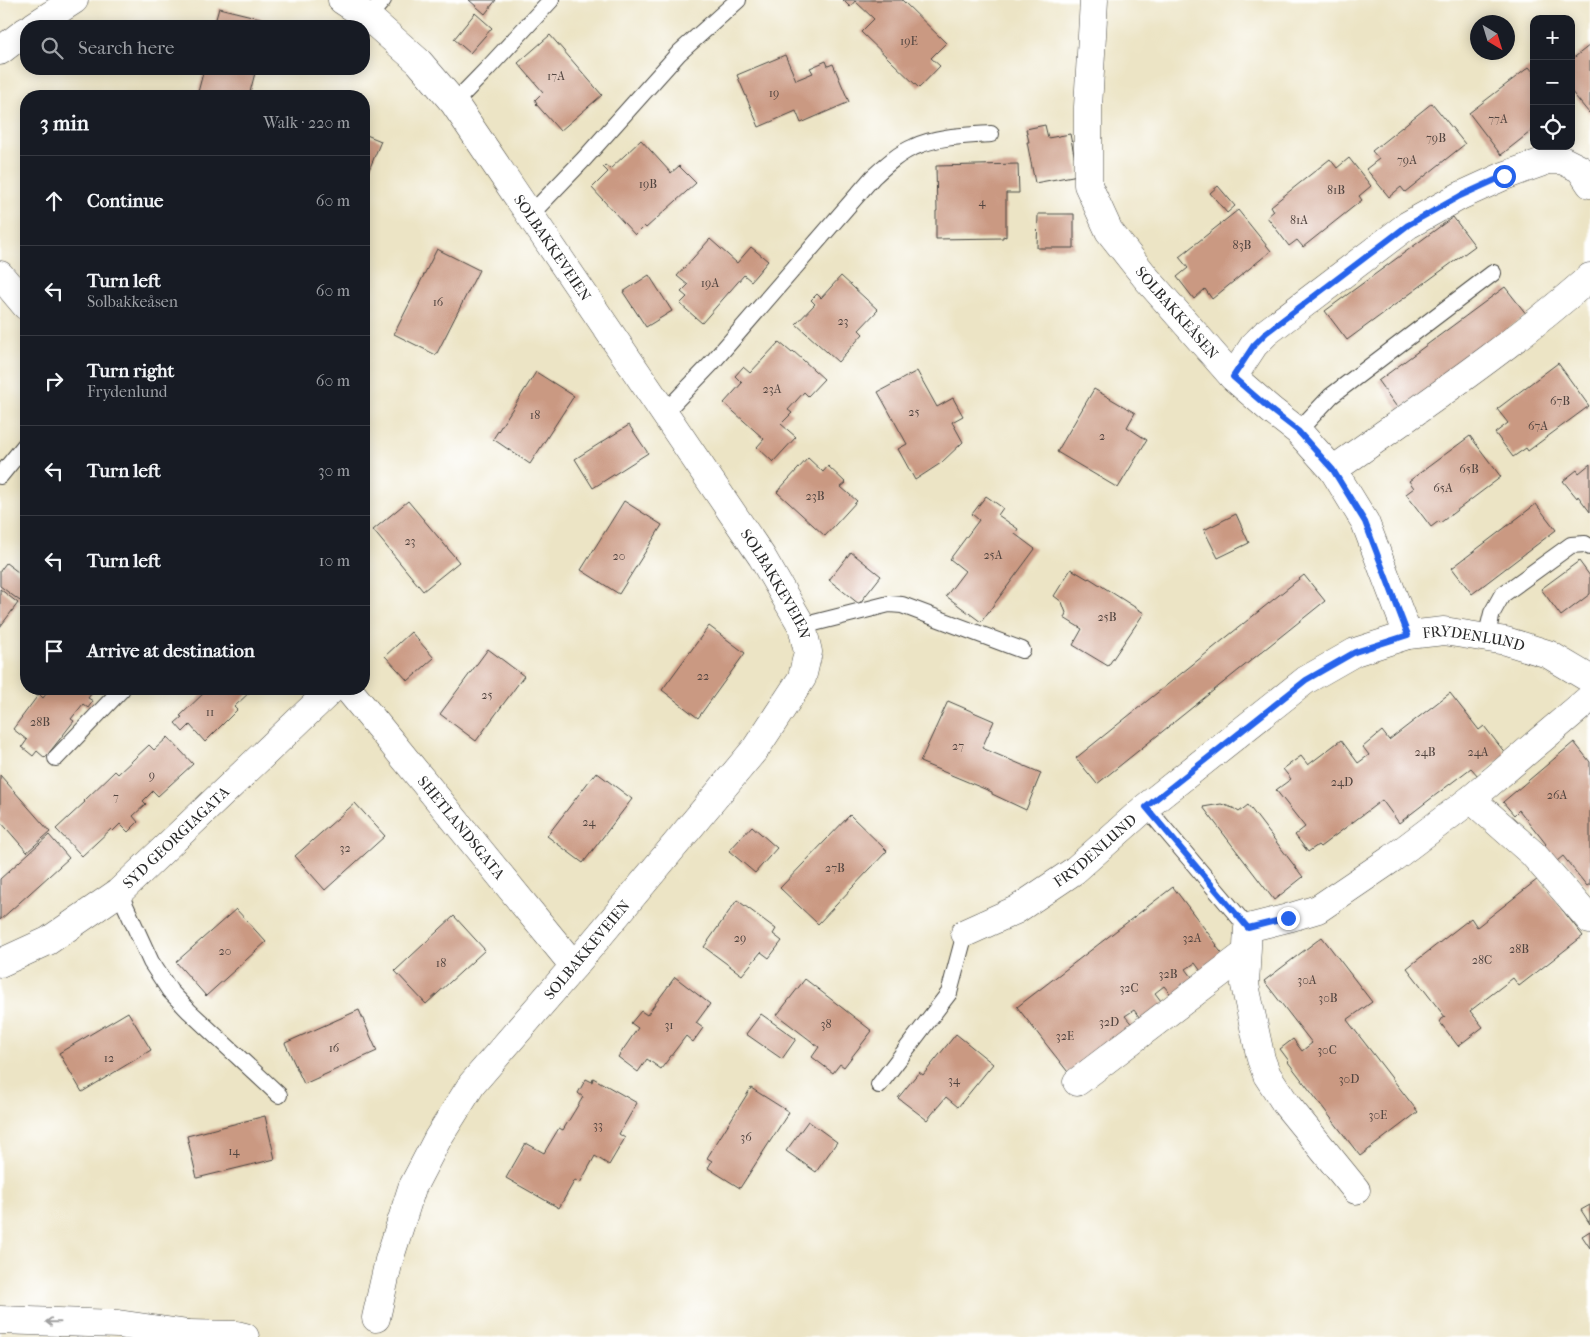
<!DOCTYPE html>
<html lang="en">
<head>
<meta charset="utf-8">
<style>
	:root { --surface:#171b24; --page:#242831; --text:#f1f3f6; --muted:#9ea1a6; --line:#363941 }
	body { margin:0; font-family:"IM FELL French Canon",serif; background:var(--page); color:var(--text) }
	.controls { position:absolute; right:15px; top:15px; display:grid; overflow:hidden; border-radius:10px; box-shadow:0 2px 12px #0003 }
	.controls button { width:45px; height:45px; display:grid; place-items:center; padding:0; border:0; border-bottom:1px solid var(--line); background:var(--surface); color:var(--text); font:25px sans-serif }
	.compass { position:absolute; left:1470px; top:15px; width:45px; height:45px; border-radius:50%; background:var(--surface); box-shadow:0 2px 12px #0003; rotate:142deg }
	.stop { position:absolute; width:15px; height:15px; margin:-11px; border:4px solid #2563eb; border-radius:50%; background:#fff }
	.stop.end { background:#2563eb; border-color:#fff; box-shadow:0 1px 5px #0008 }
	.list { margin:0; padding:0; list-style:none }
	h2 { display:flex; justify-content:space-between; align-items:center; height:65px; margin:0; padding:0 20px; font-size:21px }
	h2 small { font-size:16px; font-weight:400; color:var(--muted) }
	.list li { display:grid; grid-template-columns:32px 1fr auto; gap:15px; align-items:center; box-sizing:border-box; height:90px; padding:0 20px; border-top:1px solid var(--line) }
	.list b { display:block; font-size:19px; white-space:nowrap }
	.list p { margin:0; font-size:16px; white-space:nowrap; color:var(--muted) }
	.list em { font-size:16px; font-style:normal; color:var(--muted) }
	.icon { flex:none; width:28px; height:28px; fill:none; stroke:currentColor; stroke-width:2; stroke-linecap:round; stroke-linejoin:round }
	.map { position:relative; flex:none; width:1590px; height:1337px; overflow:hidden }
	.search { position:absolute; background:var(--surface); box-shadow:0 2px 12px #0003; left:20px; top:20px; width:350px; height:55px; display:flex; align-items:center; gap:12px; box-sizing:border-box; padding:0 18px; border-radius:20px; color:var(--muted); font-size:19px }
	.panel { position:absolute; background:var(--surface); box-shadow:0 2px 12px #0003; left:20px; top:90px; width:350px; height:605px; border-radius:20px }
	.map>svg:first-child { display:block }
	.building { fill:#ca9982 }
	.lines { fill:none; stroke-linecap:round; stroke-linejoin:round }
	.lane-casing { stroke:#484742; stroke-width:18 }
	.street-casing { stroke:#484742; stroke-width:29 }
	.secondary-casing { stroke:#484742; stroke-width:29 }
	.primary-casing { stroke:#484742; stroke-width:29 }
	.lane { stroke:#fff; stroke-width:16 }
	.street { stroke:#fff; stroke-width:28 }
	.secondary { stroke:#fff; stroke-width:28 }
	.primary { stroke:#fff; stroke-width:28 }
	.oneway { stroke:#a0a0a0 }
	.route { stroke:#2563eb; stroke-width:6 }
	.labels { text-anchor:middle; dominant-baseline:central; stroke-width:5; stroke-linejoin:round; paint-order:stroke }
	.number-label { font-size:12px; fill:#534641 }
	.street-label { font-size:15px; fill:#2b2b2b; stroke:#fff }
</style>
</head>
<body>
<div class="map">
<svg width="1590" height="1337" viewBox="0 0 1590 1337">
	<rect width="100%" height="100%" fill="#fff"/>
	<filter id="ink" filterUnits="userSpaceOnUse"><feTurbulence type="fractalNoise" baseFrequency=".02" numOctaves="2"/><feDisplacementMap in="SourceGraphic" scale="10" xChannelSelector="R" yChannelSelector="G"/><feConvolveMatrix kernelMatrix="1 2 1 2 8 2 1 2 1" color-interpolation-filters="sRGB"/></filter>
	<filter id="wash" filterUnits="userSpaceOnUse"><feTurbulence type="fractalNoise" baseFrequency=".0096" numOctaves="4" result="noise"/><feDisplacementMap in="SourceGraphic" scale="20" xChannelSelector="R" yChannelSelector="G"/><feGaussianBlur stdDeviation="1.12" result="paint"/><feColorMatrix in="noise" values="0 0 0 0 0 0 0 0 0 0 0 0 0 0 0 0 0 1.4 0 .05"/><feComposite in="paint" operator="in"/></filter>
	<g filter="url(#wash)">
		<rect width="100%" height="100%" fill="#ece4c5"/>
		<g id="blocks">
			<path class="building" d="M469,0h27l-11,14z
				M843,0h59l44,43 -15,15 9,8 -21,22 -58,-56 13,-13 -19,-18 -5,6z
				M219,8l49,12 -1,6h-53z
				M475,13l17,15 -22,25 -16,-14z
				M550,35l52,60 -42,36 -24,-27 1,-1 -2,-3 8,-8 -25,-29z
				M1590,45v67l-1,1 -18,-22v-31z
				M785,55l11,25 17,-7 -3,-5 16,-7 2,5 5,-2 16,38 -48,21 -5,-12 -37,16 -22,-52z
				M1529,67l5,6v56l-33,26 -32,-42z
				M204,69h52l-7,27h-52z
				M1432,103l33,41 -60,48 -4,-5 -12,10 -23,-28 13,-10 -7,-8z
				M1045,125l3,13 22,-4 8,41 -43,8 -8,-41h2l-3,-13z
				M364,134l17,7 -17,41z
				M641,140l30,33 8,-7 17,17 -50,45 -2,-2 -9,9 -43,-47 16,-16 -5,-5 2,-2 5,4z
				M1349,158l22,28 -12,10 3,4 -59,47 -6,-7 -8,6 -22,-29 7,-6 -3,-5 59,-47 7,9z
				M1018,164l1,29h-13v44l-3,-1v2l-67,1v-28h1l-1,-45z
				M1218,186l17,20 -8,7 -17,-20z
				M1238,210l33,41 -59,48 -7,-10 -11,10 -17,-22 11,-9 -9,-11z
				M1038,214h36v34h-37z
				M1453,217l22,29 -128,94 -22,-29z
				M710,239l27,24 14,-16 17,14 -17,20 -7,-6 -42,48 -22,-19 7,-7 -6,-5 7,-7 -11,-9z
				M437,249l42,21 -43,85 -42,-21z
				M649,275l23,36 -26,16 -23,-35z
				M841,276l37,34 -19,20 4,4 -25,28 -42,-38 19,-20 -4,-4 6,-6 4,4z
				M1505,287l22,28 -128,95 -21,-29z
				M779,342l13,11 1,-2 31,28 -16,17 -4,-4 -16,18 4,3 -11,11 15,13 -23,25 -16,-15 7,-8 -40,-36 18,-20 -7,-7 8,-9 7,6z
				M1558,363l31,43 -61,45 -2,-3 -13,9 -18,-24 13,-10 -11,-14z
				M917,371l20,36 16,-9 10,18 -11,6 11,20 -22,21 -26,17 -17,-31 9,-5 -29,-52z
				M536,372l38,24 -44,68 -37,-25z
				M1094,389l41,24 -8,14 20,13 -29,48 -61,-36z
				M629,425l19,28 -55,35 -18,-29z
				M1470,436l31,41 -61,46 -1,-2 -8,6 -25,-33 8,-6 -5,-7z
				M808,458l15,14 5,-6 18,17 -5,4 16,14 -32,35 -48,-44z
				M1590,464v48l-12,-16 -1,2 -14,-17 14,-11 2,3z
				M986,496l17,12 -5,7 20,14 -3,5 20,15 -54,73 -35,-26 19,-25 -15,-12 29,-39 -7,-6z
				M408,501l51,61 -36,29 -50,-61z
				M624,501l38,24 -43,69 -38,-24z
				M1536,504l20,26 -84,64 -20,-26z
				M1236,514l13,29 -31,15 -14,-28z
				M851,552l30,24 -22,28 -30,-24z
				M1579,561l11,15v18l-29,22 -20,-27z
				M6,563l20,15v15l-6,8 -20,-15v-15z
				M1071,569l17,10 1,-1 55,35 -36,53 -35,-21 9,-16 -18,-11 2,-5 -4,-11 -8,-6z
				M1304,575l21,26 -228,183 -21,-26z
				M0,589l18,14 -18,24z
				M709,626l36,27 -47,65 -36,-28z
				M411,632l23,26 -26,23 -23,-25z
				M488,649l36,27 -48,65 -36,-27z
				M50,689h45l-7,9 5,3 -5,7 -5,-4 -12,15 3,2 -29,37 -8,-7 -4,5 -11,-9 5,-7 -14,-11 26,-35 4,4z
				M208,689h45l-19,18 3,3 -32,32 -15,-17 -7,7 -8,-9 7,-6 -2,-1z
				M1450,693l29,37 5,-4 22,28 -28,22 -7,-8 -72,55 -17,-23 -62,47 -2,-2 -10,7 -13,-17 10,-8 -29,-37 15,-11 -8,-10 18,-13 7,9 33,-25 17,23 11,-8 -6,-8 19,-16 7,9z
				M948,701l46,20 -12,27 59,25 -15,37 -34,-16v-2l-72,-30z
				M168,737l25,27 -35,32 -5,-5 -10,10 3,3 -13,12 5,6 -10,10 -8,-8 -7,7 -2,-2 -29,27 -26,-27 29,-27 -1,-1 31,-30 3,3 31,-29 5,5z
				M1574,742l16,20v122l-3,2 -24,-30 -6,5 -13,-15 2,-2 -27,-34 -5,5 -11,-13z
				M596,772l36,27 -49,64 -36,-27z
				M0,775l50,57 -23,20 -27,-31z
				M355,803l30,33 -60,54 -30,-34z
				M1221,804l12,4 6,4 9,-7 55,72 -29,23 -71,-93z
				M850,815l37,36 -69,73 -38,-36z
				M752,826l25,22 -22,25 -26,-22z
				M49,835l20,23 -69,62v-41z
				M1538,879l45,57 -64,50 -6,-8 -43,33 13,16 -25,19 -19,-25 6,-4 -38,-49 64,-50 6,9z
				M1173,887l44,58 -1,1 9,11 -22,17 -8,-11 -9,6 9,12 -22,16 -9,-11 -9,7 9,12 -22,16 -8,-11 -9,6 9,11 -63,49 -54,-69z
				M737,900l39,29 -3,5 9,7 -13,17 -8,-6 -19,23 -38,-28z
				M236,909l30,33 -60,54 -30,-34z
				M454,916l31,34 -59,54 -31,-33z
				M1322,937l50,65 -25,18 71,92 -58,44 -72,-94 1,-1 -9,-12 13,-10 9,12 10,-8 -48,-62z
				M675,977l35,27 -14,19 7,5 -10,14 -7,-6 -25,33 -14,-10 -9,13 -20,-15 20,-29 -7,-5 10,-12 6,4z
				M805,979l67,52 -28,36 -4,-3 -7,9 -21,-16 7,-10 -42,-32z
				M359,1010l18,41 -73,33 -19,-41z
				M128,1012l23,38 -69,42 -23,-39z
				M761,1014l35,25 -14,20 -36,-25z
				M956,1034l37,30 -35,43 -12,-10 -19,23 -29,-22 21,-26 4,3z
				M593,1078l44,25 -18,31 6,4 -16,27 -14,-9 -15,27 -5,-3 -16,28 -53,-30 20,-35 18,10 15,-25 4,2 20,-33 -5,-4 8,-14 6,3z
				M751,1088l38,24 -49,76 -32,-20 4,-7 -5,-3z
				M265,1116l10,43 -78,19 -10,-42z
				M808,1121l29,21 -21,30 -30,-21z
				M1590,1205v19l-9,-14z
				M1590,1231v17l-8,-12z"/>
		</g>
	</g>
	<g filter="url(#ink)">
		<use href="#blocks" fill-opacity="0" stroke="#484742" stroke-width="1"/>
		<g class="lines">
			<defs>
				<path id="lane" d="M368,17l15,-17
					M454,103l34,-35 63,-68
					M530,215l54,-56 95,-106 59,-53
					M664,413l47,-49 162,-187c12,-11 26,-24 41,-30 24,-11 51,-11 77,-13
					M1298,431l33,-35 162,-123
					M0,476l26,-32
					M802,626l87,-22 13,1 120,45
					M1486,638l6,-25 10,-18 69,-50 14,-1 5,3
					M56,758l66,-69
					M1146,807l102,121
					M119,892l32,70 19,29 19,20 90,84
					M879,1085l70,-92 16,-60"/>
				<g id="street">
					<path id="s1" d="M342,0l26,17 51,45 35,41 308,454 40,69 6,26 -6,26 -46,70 -182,218 -102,118 -34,54 -26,50 -23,72 -13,58"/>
					<path id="s2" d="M1094,0l-6,107v78l21,46 38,48 86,98 38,33 27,21 35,39 32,52 43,113"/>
					<path d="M34,26l40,-26"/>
					<path d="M0,51l26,-20"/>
					<path d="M0,275l26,31"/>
					<path d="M1233,377l21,-32 13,-13 141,-107 52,-29 44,-20 44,-16h14l18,9 10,15"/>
					<path d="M1333,470c87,-62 177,-122 257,-193"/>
					<path id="s3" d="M348,689l226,277"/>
					<path d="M1471,799l62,55 57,66"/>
					<path id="s4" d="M965,933l51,-23 58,-39 72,-64 160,-127 49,-28 53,-17 36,-4 62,10 42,13 42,25"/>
					<path id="s5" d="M0,963l48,-22 71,-49 213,-203"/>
					<path d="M1077,1082l168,-128"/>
					<path d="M1356,1190l-70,-86 -19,-29 -6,-16 -16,-74 3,-57 40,-10 30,-9 75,-51 78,-59 119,-101"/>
				</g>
				<path id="secondary" d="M188,1334l49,1 8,2"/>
				<path id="primary" d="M0,1320l118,4 70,10 8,3"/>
			</defs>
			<use href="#lane" class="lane-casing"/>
			<use href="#street" class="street-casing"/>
			<use href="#secondary" class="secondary-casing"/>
			<use href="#primary" class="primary-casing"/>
			<use href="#lane" class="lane"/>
			<use href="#street" class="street"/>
			<use href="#secondary" class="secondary"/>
			<use href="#primary" class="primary"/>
		</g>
		<defs><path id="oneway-shaft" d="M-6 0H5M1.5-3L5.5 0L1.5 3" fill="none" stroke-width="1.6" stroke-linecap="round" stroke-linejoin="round" transform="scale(1.25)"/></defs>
		<use class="oneway" href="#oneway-shaft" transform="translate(53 1322) rotate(-179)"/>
	</g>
	<g class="lines" filter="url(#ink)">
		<path class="route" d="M1288,918l-40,10 -102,-121 160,-127 49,-28 53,-17 -43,-113 -32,-52 -35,-39 -27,-21 -38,-33 21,-32 13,-13 141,-107 52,-29 44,-20"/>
	</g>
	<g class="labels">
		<g class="number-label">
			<text x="909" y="41">19E</text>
			<text x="556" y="76">17A</text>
			<text x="774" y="93">19</text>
			<text x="1498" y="119">77A</text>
			<text x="1436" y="138">79B</text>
			<text x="1407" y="160">79A</text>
			<text x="648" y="184">19B</text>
			<text x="1336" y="190">81B</text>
			<text x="982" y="202">4</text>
			<text x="1299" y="220">81A</text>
			<text x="1242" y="245">83B</text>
			<text x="710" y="283">19A</text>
			<text x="438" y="302">16</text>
			<text x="843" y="321">23</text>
			<text x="772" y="389">23A</text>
			<text x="1560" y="401">67B</text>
			<text x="914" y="412">25</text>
			<text x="535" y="415">18</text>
			<text x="1538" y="426">67A</text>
			<text x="1102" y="436">2</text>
			<text x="1469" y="469">65B</text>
			<text x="1443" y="488">65A</text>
			<text x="815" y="496">23B</text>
			<text x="410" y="541">23</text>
			<text x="993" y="555">25A</text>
			<text x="619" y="556">20</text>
			<text x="1107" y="617">25B</text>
			<text x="703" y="676">22</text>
			<text x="487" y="695">25</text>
			<text x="210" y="712">11</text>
			<text x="40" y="722">28B</text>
			<text x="958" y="746">27</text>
			<text x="1425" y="752">24B</text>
			<text x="1478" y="752">24A</text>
			<text x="152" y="775">9</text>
			<text x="1342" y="782">24D</text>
			<text x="1557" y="795">26A</text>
			<text x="116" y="797">7</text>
			<text x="589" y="822">24</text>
			<text x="345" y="848">32</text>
			<text x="835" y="868">27B</text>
			<text x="740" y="938">29</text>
			<text x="1192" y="938">32A</text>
			<text x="1519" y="949">28B</text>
			<text x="225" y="951">20</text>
			<text x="1482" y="960">28C</text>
			<text x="441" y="963">18</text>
			<text x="1168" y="974">32B</text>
			<text x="1307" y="980">30A</text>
			<text x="1129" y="988">32C</text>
			<text x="1328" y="998">30B</text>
			<text x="1109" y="1022">32D</text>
			<text x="826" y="1024">38</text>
			<text x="669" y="1025">31</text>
			<text x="1065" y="1036">32E</text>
			<text x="334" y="1048">16</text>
			<text x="1327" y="1050">30C</text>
			<text x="109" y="1058">12</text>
			<text x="1349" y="1079">30D</text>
			<text x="954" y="1080">34</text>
			<text x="1378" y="1115">30E</text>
			<text x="598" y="1125">33</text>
			<text x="746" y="1137">36</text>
			<text x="234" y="1151">14</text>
		</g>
		<g class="street-label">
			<text stroke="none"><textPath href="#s1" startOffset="328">SOLBAKKEVEIEN</textPath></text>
			<text stroke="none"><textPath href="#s2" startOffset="342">SOLBAKKEÅSEN</textPath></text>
			<text stroke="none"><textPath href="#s1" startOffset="732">SOLBAKKEVEIEN</textPath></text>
			<text stroke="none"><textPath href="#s4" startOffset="605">FRYDENLUND</textPath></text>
			<text stroke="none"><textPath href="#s3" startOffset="179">SHETLANDSGATA</textPath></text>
			<text stroke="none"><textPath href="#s5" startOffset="218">SYD GEORGIAGATA</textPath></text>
			<text stroke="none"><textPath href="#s4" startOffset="155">FRYDENLUND</textPath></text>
			<text transform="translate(587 950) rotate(-50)">SOLBAKKEVEIEN</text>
		</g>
	</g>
</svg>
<div class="controls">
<button>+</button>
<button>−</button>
<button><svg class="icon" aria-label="locate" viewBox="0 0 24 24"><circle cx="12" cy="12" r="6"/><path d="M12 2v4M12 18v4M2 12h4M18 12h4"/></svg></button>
</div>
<svg class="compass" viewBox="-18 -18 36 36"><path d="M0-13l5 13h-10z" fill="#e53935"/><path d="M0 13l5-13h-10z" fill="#9ea1a6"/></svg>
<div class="stop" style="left:1504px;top:176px"></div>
<div class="stop end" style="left:1288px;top:918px"></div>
<div class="search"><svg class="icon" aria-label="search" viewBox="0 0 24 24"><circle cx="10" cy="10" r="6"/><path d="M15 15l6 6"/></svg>Search here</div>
<section class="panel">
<h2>3 min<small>Walk · 220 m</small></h2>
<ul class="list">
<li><svg class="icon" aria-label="ahead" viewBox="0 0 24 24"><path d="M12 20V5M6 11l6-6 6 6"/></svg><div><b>Continue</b></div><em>60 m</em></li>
<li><svg class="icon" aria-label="left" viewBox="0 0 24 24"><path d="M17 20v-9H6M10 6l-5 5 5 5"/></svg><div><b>Turn left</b><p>Solbakkeåsen</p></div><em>60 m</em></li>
<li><svg class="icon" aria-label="right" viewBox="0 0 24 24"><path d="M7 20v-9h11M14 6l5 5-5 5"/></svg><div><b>Turn right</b><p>Frydenlund</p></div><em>60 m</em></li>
<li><svg class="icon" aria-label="left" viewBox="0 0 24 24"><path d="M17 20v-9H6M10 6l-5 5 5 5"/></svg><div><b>Turn left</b></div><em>30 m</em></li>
<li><svg class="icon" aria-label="left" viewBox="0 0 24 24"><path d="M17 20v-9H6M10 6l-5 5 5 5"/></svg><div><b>Turn left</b></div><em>10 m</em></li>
<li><svg class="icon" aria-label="arrive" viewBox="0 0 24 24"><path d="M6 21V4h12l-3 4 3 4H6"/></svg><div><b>Arrive at destination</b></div></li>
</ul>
</section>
</div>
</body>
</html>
